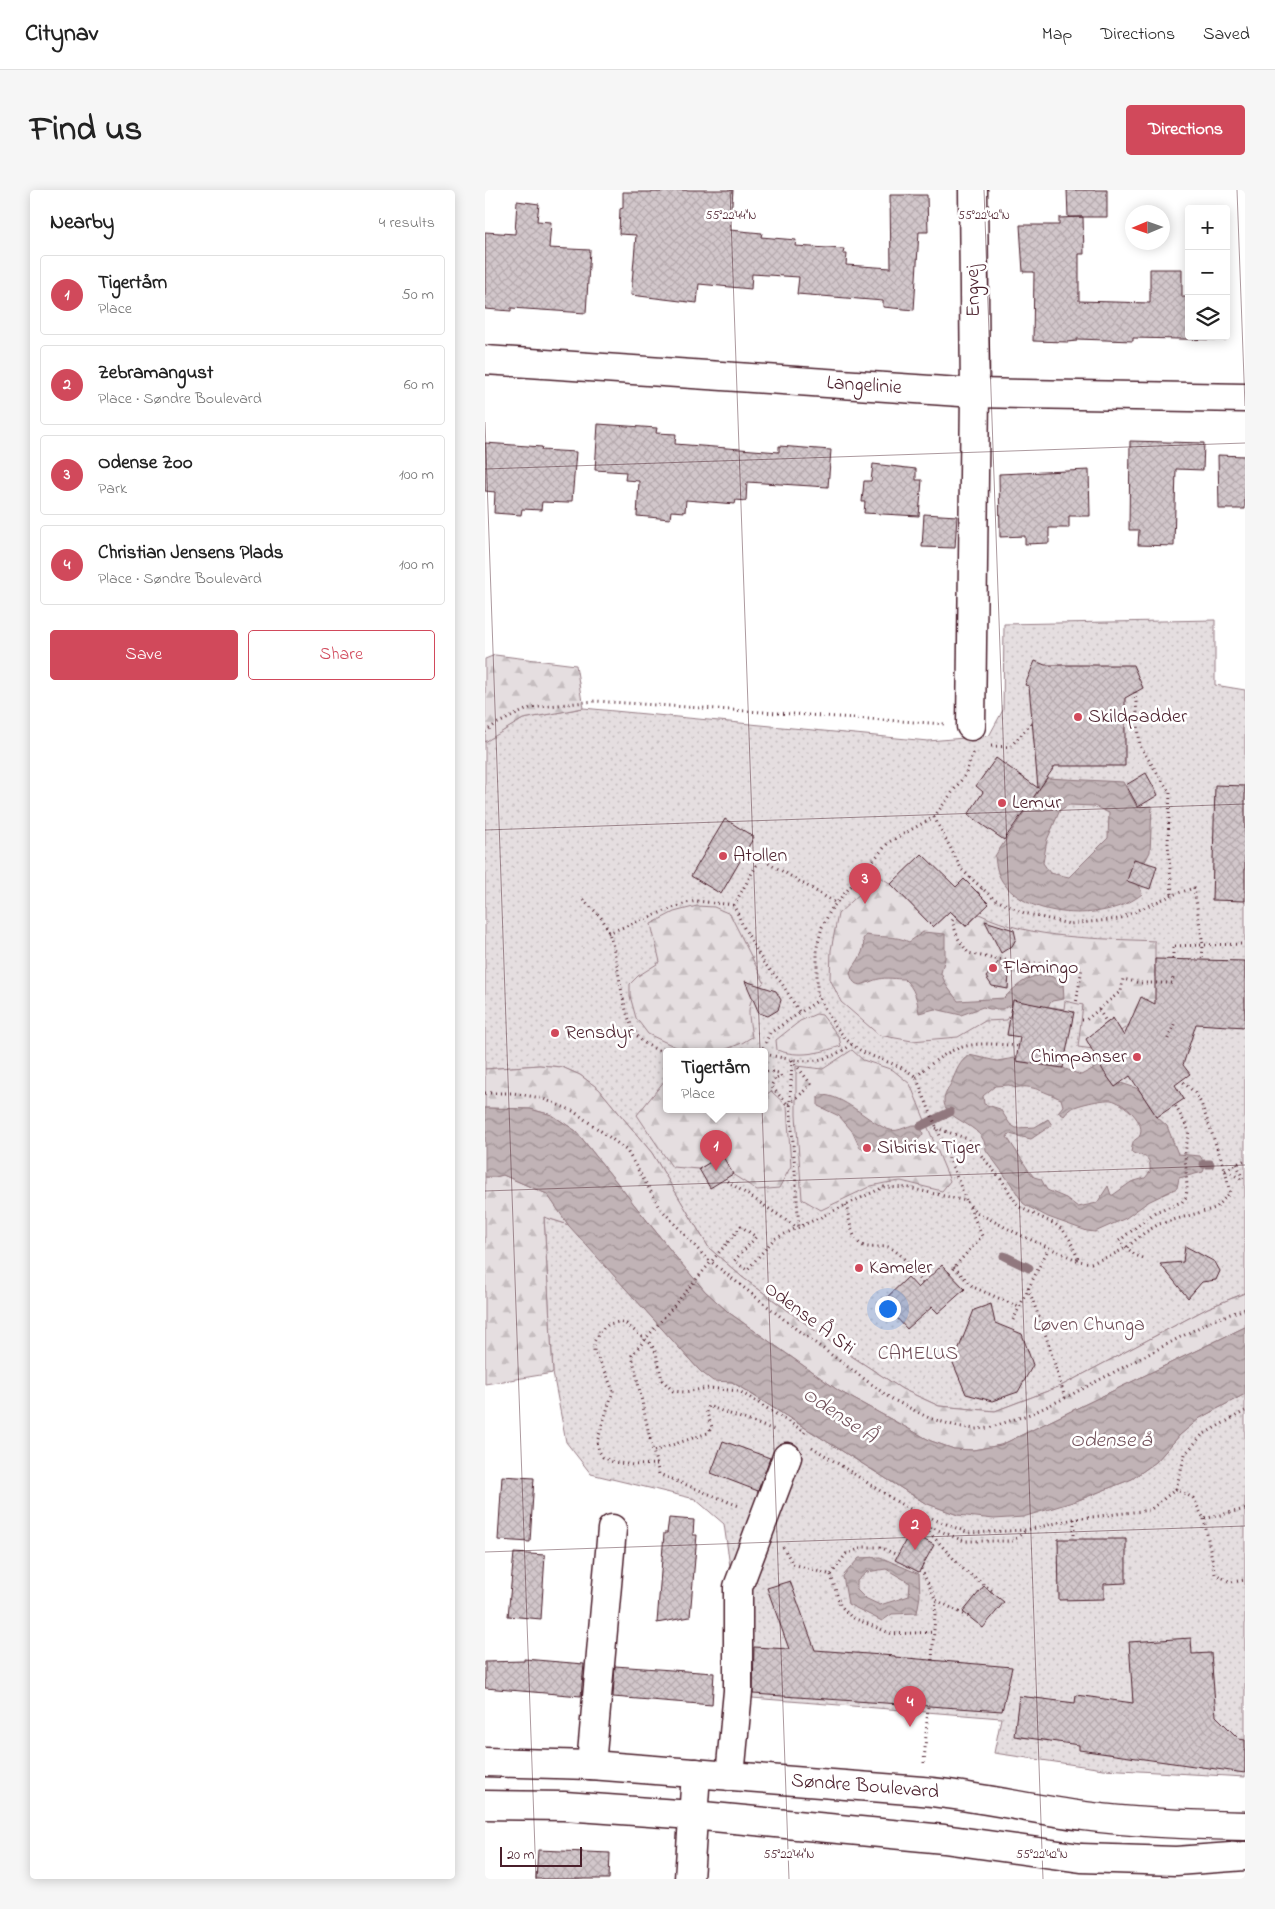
<!DOCTYPE html>
<html lang="en">
<head>
<meta charset="utf-8">
<style>
	:root { --surface:#fff; --page:#f6f6f6; --text:#222; --muted:#767676; --line:#e0e0e0; --accent:#d1495b }
	body { margin:0; font-family:"Indie Flower",sans-serif; background:var(--page); color:var(--text) }
	.controls { position:absolute; right:15px; top:15px; display:grid; overflow:hidden; border-radius:5px; box-shadow:0 2px 12px #0003 }
	.controls button { width:45px; height:45px; display:grid; place-items:center; padding:0; border:0; border-bottom:1px solid var(--line); background:var(--surface); color:var(--text); font:25px sans-serif }
	.compass { position:absolute; left:640px; top:15px; width:45px; height:45px; border-radius:50%; background:var(--surface); box-shadow:0 2px 12px #0003; rotate:268deg }
	.scale { position:absolute; left:15px; bottom:12px; width:82px; box-sizing:border-box; padding-left:5px; border:2px solid #4a1f2b; border-top:0; font-size:14px; line-height:18px; white-space:nowrap; color:#4a1f2b; -webkit-text-stroke:4px #fff; paint-order:stroke }
	.you { position:absolute; left:402px; top:1118px; width:18px; height:18px; margin:-12px; border:4px solid #fff; border-radius:50%; background:#1a73e8; box-shadow:0 0 0 8px #1a73e833 }
	.badge { display:grid; place-items:center; width:32px; height:32px; border-radius:50%; background:var(--accent); color:#fff; font-size:16px; font-weight:700 }
	.pin { position:absolute; translate:-50% -41px; filter:drop-shadow(0 1px 2px #0008) }
	.pin::after { content:''; position:absolute; top:26px; width:18px; height:15px; background:inherit; clip-path:polygon(0 0,100% 0,50% 100%) }
	.popup { position:absolute; left:178px; top:858px; width:105px; height:65px; box-sizing:border-box; display:grid; place-content:center; border-radius:5px; background:var(--surface); filter:drop-shadow(0 1px 4px #0005); font-size:16px; white-space:nowrap; color:var(--muted) }
	.popup b { font-size:19px; color:var(--text) }
	.popup::after { content:''; position:absolute; left:50%; top:100%; margin-left:-10px; border:10px solid transparent; border-top-color:var(--surface) }
	.list { margin:0; padding:0; list-style:none }
	h2 { display:flex; justify-content:space-between; align-items:center; height:65px; margin:0; padding:0 20px; font-size:21px }
	h2 small { font-size:16px; font-weight:400; color:var(--muted) }
	.list li { display:grid; grid-template-columns:32px 1fr auto; gap:15px; align-items:center; box-sizing:border-box; height:80px; margin:0 10px 10px; padding:0 10px; border:1px solid var(--line); border-radius:5px }
	.list b { display:block; font-size:19px; white-space:nowrap }
	.list p { margin:0; font-size:16px; white-space:nowrap; color:var(--muted) }
	.list em { font-size:16px; font-style:normal; color:var(--muted) }
	.actions { display:flex; gap:10px; padding:15px 20px }
	.actions a { flex:1; padding:11px 0; border:1px solid var(--accent); border-radius:5px; text-align:center; font-size:18px; color:var(--accent) }
	.actions .main { background:var(--accent); color:#fff }
	.icon { flex:none; width:28px; height:28px; fill:none; stroke:currentColor; stroke-width:2; stroke-linecap:round; stroke-linejoin:round }
	.map { position:relative; flex:none; width:760px; height:1689px; overflow:hidden; border-radius:5px }
	header { display:flex; align-items:center; gap:30px; box-sizing:border-box; height:70px; padding:0 25px; background:var(--surface); border-bottom:1px solid var(--line) }
	header strong { font-size:24px }
	nav { display:flex; gap:28px; margin-inline-start:auto; font-size:18px }
	.intro { display:flex; align-items:center; justify-content:space-between; box-sizing:border-box; height:120px; padding:0 30px }
	h1 { margin:0; font-size:35px }
	.button { padding:12px 22px; border-radius:5px; background:var(--accent); color:#fff; font-size:18px; font-weight:700 }
	main { display:flex; gap:30px; padding:0 30px }
	aside { flex:1; background:var(--surface); border-radius:5px; box-shadow:0 2px 12px #0003 }
	.map>svg:first-child { display:block }
	.grass { fill:url(#grass-dots); stroke:#987e86; fill-rule:evenodd }
	.forest { fill:url(#forest-firs); stroke:#987e86 }
	.water { fill:url(#water-waves); stroke:#91787e; fill-rule:evenodd }
	.lines { fill:none; stroke-linecap:round; stroke-linejoin:round }
	.stream { stroke:#91787e; stroke-width:9 }
	.building { fill:url(#building-cross-hatch); stroke:#4a1f2b }
	.minor-casing { stroke:#4a1f2b; stroke-width:31 }
	.major-casing { stroke:#4a1f2b; stroke-width:31 }
	.path { stroke:#4a1f2b; stroke-width:3; stroke-dasharray:1 4; stroke-linecap:butt }
	.minor { stroke:#fff; stroke-width:28 }
	.major { stroke:#fff; stroke-width:28 }
	.path-bridge { stroke:#4a1f2b; stroke-width:3; stroke-dasharray:1 4; stroke-linecap:butt }
	.ticks { fill:none; stroke:#4a1f2b; stroke-width:1; stroke-opacity:0.45 }
	.poi-dot { fill:#d1495b; stroke:#fff; stroke-width:2 }
	.labels { text-anchor:middle; dominant-baseline:central; stroke-width:5; stroke-linejoin:round; paint-order:stroke }
	.street-label { font-size:20px; fill:#4a1f2b; stroke:#fff }
	.poi-label { font-size:20px; fill:#4a1f2b; stroke:#fff; text-anchor:start }
	.park-label { font-size:20px; fill:#714f58; stroke:#fff }
	.water-label { font-size:21px; font-style:italic; fill:#74535c; stroke:#fff }
	.ticks-label { font-size:12px; text-anchor:middle; fill:#4a1f2b; stroke:#fff; stroke-width:5; stroke-linejoin:round; paint-order:stroke }
</style>
</head>
<body>
<header>
<strong>Citynav</strong>
<nav><a>Map</a><a>Directions</a><a>Saved</a></nav>
</header>
<div class="intro"><h1>Find us</h1><a class="button">Directions</a></div>
<main>
<aside>
<h2>Nearby<small>4 results</small></h2>
<ul class="list">
<li><span class="badge">1</span><div><b>Tigertårn</b><p>Place</p></div><em>50 m</em></li>
<li><span class="badge">2</span><div><b>Zebramangust</b><p>Place · Søndre Boulevard</p></div><em>60 m</em></li>
<li><span class="badge">3</span><div><b>Odense Zoo</b><p>Park</p></div><em>100 m</em></li>
<li><span class="badge">4</span><div><b>Christian Jensens Plads</b><p>Place · Søndre Boulevard</p></div><em>100 m</em></li>
</ul>
<div class="actions"><a class="main">Save</a><a>Share</a></div>
</aside>
<div class="map">
<svg width="760" height="1689" viewBox="0 0 760 1689">
	<defs>
		<pattern id="grass-dots" width="8" height="8" patternUnits="userSpaceOnUse" patternTransform="scale(1.25)"><rect width="8" height="8" fill="#e5dee0"/><path d="M2 2h.1M6 6h.1" fill="none" stroke="#c6bec0" stroke-width="1.8" stroke-linecap="round"/></pattern>
		<pattern id="forest-firs" width="22" height="20" patternUnits="userSpaceOnUse" patternTransform="scale(1.25)"><rect width="22" height="20" fill="#e5dee0"/><path d="M5 1l3.5 6h-7zM16 11l3.5 6h-7z" fill="#c6bec0"/></pattern>
		<pattern id="water-waves" width="16" height="10" patternUnits="userSpaceOnUse" patternTransform="scale(1.25)"><rect width="16" height="10" fill="#c1b3b6"/><path d="M0 5q4-4 8 0t8 0" fill="none" stroke="#9f9194"/></pattern>
		<pattern id="building-cross-hatch" width="8" height="8" patternUnits="userSpaceOnUse" patternTransform="scale(1.25)"><rect width="8" height="8" fill="#d2c7cb"/><path d="M0 0l8 8M0 8l8-8" fill="none" stroke="#b6aaae"/></pattern>
	</defs>
	<rect width="100%" height="100%" fill="#fff"/>
	<filter id="ink" filterUnits="userSpaceOnUse"><feTurbulence type="fractalNoise" baseFrequency=".02" numOctaves="2"/><feDisplacementMap in="SourceGraphic" scale="10" xChannelSelector="R" yChannelSelector="G"/><feConvolveMatrix kernelMatrix="1 2 1 2 8 2 1 2 1" color-interpolation-filters="sRGB"/></filter>
	<g filter="url(#ink)">
		<path class="grass" d="M730,430v65l30,5v603l-37,15 -147,78 -66,25 -56,-5 -37,-17 -66,-43 -94,-69 -33,-29 -57,-95 -53,-64 -19,-14 -18,-8 -23,-2 -54,4v-327l2,-2 36,-21 60,-11 345,33 61,-5 14,-26 1,-86zM182,862h98v58h-98z
			M59,1027l25,8 131,146 13,9 19,2 193,121 33,12 118,-14 56,-22 24,-17 24,-27 20,-17 45,-24v383l-142,-8 -109,-16 7,-35 -249,-20 -14,-7 -3,-89 -11,-78 -29,-25 -104,-25 -25,-32 -13,-69z"/>
		<path class="forest" d="M10,465l81,10 7,43 -60,11 -38,23v-83z
			M394,686l12,8 42,43 17,-16 16,16 13,-13c54,26 118,24 176,27v36h35l-69,54 -8,-12 -12,8 7,11 -15,11 -15,-2 5,-42 -18,-4 -1,8 -39,-6 -15,12 -3,5 -22,1 -27,16 -46,4 -33,-6 -38,-33 -11,-23 1,-29 7,-36z
			M212,716l17,1 16,7 34,68c-19,22 -16,28 -12,55l-10,6 -23,9 -39,-3 -32,-15 -12,-16 -6,-22v-12l8,-8 22,-14 -9,-38 23,-12z
			M331,824l6,1 17,22 2,9c-22,7 -42,12 -64,4l-1,-10 24,-19z
			M367,860l11,10 30,10 17,14 40,97 -8,10 -41,-10 -16,2 -14,3 -50,24 -19,-11 -6,-84v-49l27,3z
			M54,875l23,2 18,8 19,14 53,64 57,95 33,29 94,69 66,43 37,17 56,5 66,-25 147,-78 37,-15v34l-244,118 -28,5 -19,-1 -23,-8 -92,-50 -111,-79 -23,-21 -26,-30 -103,-130 -24,-16 -22,-6 -45,-1v-39z
			M180,890h2v30h98v-14l6,-5 16,15 4,60 -12,22 -22,2 -25,-16 -10,-19 -23,14 -27,-2 -35,-52z
			M18,985l44,19 22,31 -25,-8 9,156 -68,11v-207h10z"/>
		<path class="water" d="M562,588l76,4 14,25 15,-1 -2,46 -13,25 5,17c-33,27 -109,26 -137,-9 -7,-8 -9,-18 -10,-29zM584,615l25,1 15,7 -1,25 -39,39 -19,-4 -7,-10 4,-23 13,-30z
			M438,742l22,2v24l-4,15 5,12 12,16 46,-3c17,-17 36,-33 59,-15l1,16 -12,2 -5,6 -25,-5 -20,7h-12l-7,-2 -22,8 -26,-6 -16,4c-2,-14 -4,-24 -15,-34 -8,0 -18,-2 -25,0 -12,2 -25,15 -29,-7 7,-11 16,-20 13,-33l3,-4c14,3 30,0 43,7z
			M484,865l28,6 18,-3 2,3 46,7 18,7 19,-10 15,22 6,-4 15,5 4,3 17,26 10,9 11,28 22,2c3,4 6,11 3,16l-24,6 -2,10 -29,14 -22,16 -31,14 -8,-1 -39,-14 -21,-11 -4,-3 -12,-19 -25,-34c-1,-28 -44,-28 -42,-51 1,-6 6,-13 8,-18 5,-11 7,-19 17,-26zM524,895l6,3c15,-5 33,6 46,11l2,7 -5,6 6,4c2,-2 3,-4 5,-6 6,-5 34,-11 42,-10 12,2 37,23 28,37 0,0 -6,4 -6,5l-2,10c12,6 20,1 19,20l-5,6 -14,4 -18,13h-2l-3,-9 -11,17 -19,4 -12,-9 -19,-8 -6,-11 -7,-2 -5,-6 -22,-34 2,-3 22,5 21,-14 -4,-6 -13,8 -19,1 -6,-4 -10,-15 -16,-5 -1,-8 12,-10z
			M336,905c23,0 45,25 66,34 13,6 22,-8 34,-3l2,8c-11,15 -16,11 -32,13 -13,1 -17,6 -31,1l-8,-17 -13,-15 -21,-10v-9z
			M0,918l45,1 22,6 24,16 103,130 26,30 23,21 111,79 92,50 23,8 19,1 28,-5 244,-118v67l-45,24 -20,17 -24,27 -24,17 -56,22 -53,16 -29,2 -36,-4 -33,-12 -193,-121 -19,-1 -13,-10 -131,-145 -22,-32 -44,-19 -8,2h-10z
			M395,1367l39,17 1,22 -3,17 -25,1 -10,7 -34,-17 -5,-28 16,-18zM401,1379l24,14 -1,13 -29,9 -15,-7 -8,-8v-9l10,-9z"/>
		<g class="lines">
			<path class="stream" d="M436,936l29,-14
				M719,974h6
				M519,1066l25,12"/>
		</g>
		<path class="building" d="M177,0h71l-3,40 32,3 -1,4 35,3 -1,6 49,3 -1,5h4l-1,11 45,3 -1,-73h37l1,37h-9l-5,78 -31,-3v-6l-86,-7 2,-17 -47,-3 -1,15 -52,-5 -2,19 -66,-8 5,-60 -17,-1 1,-25 3,-1v-16h38z
			M582,0h40v27h-39z
			M32,11l22,3 -2,17 14,1 -2,26 41,2 -4,63 -75,-5v3l-26,-2v-77l30,2z
			M598,27l1,37h-5v47l71,2v-34h32v28h7v39h37v4l-93,-2v3l-56,-2v2l-10,1 -34,-1 1,-69h-11l-3,-47h39v-7z
			M113,234l59,4 -1,5 20,1 -1,10 104,8v-6l52,4 -3,37 -81,-5 -1,19 -10,-1 -1,4 -49,-4 -1,12 -14,-1 -1,8 -33,-3 2,-35 -14,-1 1,-8 -31,-2z
			M645,251l74,2 -1,27 -27,-1 -2,77 -36,-1 1,-15h-10z
			M0,253l57,4 -1,3 35,2 -4,49h-4v2l-26,-1 -1,8 -19,-1 -1,6 -27,-2 1,-21 -10,-1z
			M733,265l27,1v53h-26z
			M388,274l43,5v11h6l-3,36 -55,-3 1,-11h-3l2,-21h7z
			M604,280l1,46h-21v12h-20v15l-24,1v-8l-25,1 -1,-63z
			M439,324l33,2 -2,32 -33,-1z
			M550,471l10,4h88l10,23 -18,10v68h-70l-51,74 -36,-25 15,-23 -7,-6 20,-28 42,30 -9,-102 -4,-1z
			M661,583l12,22 -20,12 -12,-22z
			M730,595l30,1v115l-33,-1z
			M240,629l29,18 -33,57 -30,-18z
			M437,664l34,33 8,-8 25,25 -23,22 -16,-15 -17,16 -42,-43z
			M649,669l23,7 -7,23 -23,-8z
			M500,731l29,9 2,9 -4,7 -11,7z
			M670,769l90,2v66l-49,-3 -13,41 7,9 -15,11 9,14 -27,18 -27,-41 -15,11 -11,-15 -18,-33 27,-21 11,18 17,-39 14,7z
			M514,771l10,13 -1,15 -16,-3 -6,-9z
			M260,791l31,10 5,9 -3,10 -10,6 -9,-3z
			M528,810l61,12 -11,56 -47,-7 4,-24 -13,-2z
			M237,965l11,19 -23,14 -11,-19z
			M700,1056l30,16 5,9 -4,9 -14,2 -14,16 -28,-34 23,-2z
			M457,1075l23,24 -27,24 -6,-6 -25,22 -25,-27 26,-25 10,11z
			M506,1114l4,19 27,11 11,31 -15,27 -26,9 -26,-7 -13,-31 21,-53z
			M238,1251l47,17 -12,33 -47,-18z
			M17,1286l32,2 -4,64 -32,-2z
			M184,1328l25,2 -1,15h4l-7,82 -33,6 7,-90h3z
			M425,1342l24,13 -15,27 -24,-12z
			M573,1349h68v44l-22,1v15l-45,1z
			M29,1363l31,2 -4,64 -33,-3z
			M305,1391l25,69 80,6v1l117,10 -10,44 -249,-17 1,-47 35,2 -22,-61z
			M499,1396l20,16 -21,26 -20,-16z
			M706,1448l1,16 19,-1 5,63 23,23 6,1v33l-166,-23v-5l-65,-9 5,-40 56,7 1,-8 57,8 -4,-61z
			M39,1469l60,5 -3,32 -96,-8v-26l39,-1z
			M130,1476l99,7 -2,32 -99,-8z
			M53,1660l72,3 -1,26h-73z"/>
		<g class="lines">
			<defs>
				<g id="minor">
					<path id="s1" d="M0,170l490,33 270,5"/>
					<path d="M486,536l4,-333 -2,-203"/>
					<path d="M106,1575l21,-236"/>
					<path d="M245,1586l8,-85v-104l49,-130"/>
					<path d="M204,1689l7,-106"/>
				</g>
				<g id="major">
					<path id="s2" d="M0,1572l106,3 331,26c55,5 108,18 162,25 54,7 107,9 161,10"/>
					<path d="M0,1615l79,1 128,9 252,24 137,19 95,3 69,-5"/>
				</g>
			</defs>
			<use href="#minor" class="minor-casing"/>
			<use href="#major" class="major-casing"/>
			<path class="path" d="M650,502l5,54 30,47 -2,50 4,52 22,-7 9,57 42,-1
				M0,542l11,-8 34,-16 65,-7 350,23
				M506,556l19,1 22,-24
				M449,627l28,53 32,29 30,14 45,11 50,-5 53,-24
				M279,662l-30,53 8,19 21,38 18,20 19,31
				M275,668l76,45
				M493,703l4,-5
				M98,710c6,6 14,12 19,19 21,30 14,106 44,125 7,4 14,7 21,10
				M471,726l-4,5 6,17 10,15 27,6 87,9 -6,36
				M123,743l78,-30 11,-2 37,4
				M688,769v-13l30,-1 -1,15
				M335,809c10,21 25,45 47,55 17,7 34,11 49,23l50,123
				M614,820l8,13
				M597,830h4l35,-29 2,-12 17,4h32l1,-5
				M683,849l7,-17
				M276,862l9,-19 50,-34 -3,-4v-48l5,-20 10,-19 57,-66 45,-25 31,-42 9,-23
				M280,864c34,8 57,13 87,-10
				M307,870l-2,40 9,128
				M307,870l19,24 -9,9
				M280,877l1,4 13,2 2,4 -6,2
				M431,887c37,-34 53,-36 103,-31
				M0,903h28l28,5 32,13 39,28 15,12 34,58 44,48 90,71 95,70 39,20 27,8 19,3 14,-1 44,-15 32,-15 148,-78 32,-11
				M451,938l32,11 35,43 16,25 36,17 8,6 7,10 9,21
				M752,974l6,16
				M740,980l20,-10
				M746,983l11,7
				M242,991l71,47
				M361,1015c4,15 5,40 22,42 6,1 14,-1 20,0 15,6 26,24 34,37
				M243,1052l13,-16 15,11 -22,24 13,9 27,-31 110,-52 25,1 57,13 10,11 44,23 59,26 12,2 19,-7 16,-8 18,-15 15,-9 57,-16 14,-15 -5,-23 -24,-67 -6,-10 -14,-13
				M658,1068l-8,-3 -16,-14 36,-29 27,-10 4,-5 1,-8 -2,-36 4,-22 -14,-26
				M469,1077l19,20 46,20
				M464,1083l33,-37 -13,-30
				M543,1098l18,48 19,62
				M528,1130l35,-71
				M165,1249l9,35 80,32
				M327,1257l87,56 19,10 51,20 57,-3 48,-11 76,-9 26,-21 17,9 11,21 41,-10
				M169,1261l54,-18 4,-6 -6,-16 2,-5 69,25
				M172,1274l-24,1 -20,-3 -10,-5 -4,-6 -2,-9 16,-51 -7,-18 -12,-22v-9l6,-11 9,-7 10,-2 7,2 25,20 5,9 6,27 11,11 11,1 25,-4 30,3 66,41 -3,4
				M691,1299l9,-35 17,-19 43,-24
				M589,1329v20
				M719,1329l11,55 16,8 14,-2
				M298,1357l10,17 38,11 15,-21 18,-7h16l17,8
				M436,1379l15,31 35,18
				M346,1385l9,30 11,12 41,17 42,-2
				M507,1403l2,-1 -30,-22 -35,-38 2,-5 33,14h49l12,-10
				M447,1470l4,-60
				M439,1573l4,-57"/>
			<use href="#minor" class="minor"/>
			<use href="#major" class="major"/>
			<path class="path-bridge" d="M290,889l-4,7 17,19 14,-12
				M165,1249l-18,-84 96,-113"/>
		</g>
	</g>
	<path class="ticks" d="M245,0l59,1689M499,0l59,1689M752,0l8,216M0,232l51,1457M0,279l760,-26M0,640l760,-26M0,1001l760,-26M0,1362l760,-26"/>
	<g class="poi-dot">
		<circle cx="593" cy="527" r="5"/>
		<circle cx="517" cy="613" r="5"/>
		<circle cx="238" cy="666" r="5"/>
		<circle cx="508" cy="778" r="5"/>
		<circle cx="70" cy="843" r="5"/>
		<circle cx="652" cy="867" r="5"/>
		<circle cx="382" cy="958" r="5"/>
		<circle cx="374" cy="1078" r="5"/>
	</g>
	<g class="labels">
		<g class="street-label">
			<text transform="translate(489 101) rotate(-91)">Engvej</text>
			<text stroke="none"><textPath href="#s1" startOffset="380">Langelinie</textPath></text>
			<text transform="translate(324 1129) rotate(37)">Odense Å Sti</text>
			<text stroke="none"><textPath href="#s2" startOffset="381">Søndre Boulevard</textPath></text>
		</g>
		<g class="poi-label">
			<text x="603" y="527">Skildpadder</text>
			<text x="527" y="613">Lemur</text>
			<text x="248" y="666">Atollen</text>
			<text x="518" y="778">Flamingo</text>
			<text x="80" y="843">Rensdyr</text>
			<text x="642" y="867" text-anchor="end">Chimpanser</text>
			<text x="392" y="958">Sibirisk Tiger</text>
			<text x="384" y="1078">Kameler</text>
		</g>
		<g class="park-label">
			<text x="604" y="1135">Løven Chunga</text>
			<text x="433" y="1164">CAMELUS</text>
		</g>
		<g class="water-label">
			<text transform="translate(354 1226) rotate(34)">Odense Å</text>
			<text x="626" y="1251">Odense å</text>
		</g>
	</g>
	<g class="ticks-label">
		<text x="246" y="29">55°22'44"N</text>
		<text x="499" y="29">55°22'42"N</text>
		<text x="304" y="1668">55°22'44"N</text>
		<text x="557" y="1668">55°22'42"N</text>
	</g>
</svg>
<div class="controls">
<button>+</button>
<button>−</button>
<button><svg class="icon" aria-label="layers" viewBox="0 0 24 24"><path d="M12 4l9 5-9 5-9-5zM3 14l9 5 9-5"/></svg></button>
</div>
<svg class="compass" viewBox="-18 -18 36 36"><path d="M0-13l5 13h-10z" fill="#e53935"/><path d="M0 13l5-13h-10z" fill="#767676"/></svg>
<div class="scale">20 m</div>
<div class="you"></div>
<div class="pin badge" style="left:231px;top:981px">1</div>
<div class="popup"><b>Tigertårn</b>Place</div>
<div class="pin badge" style="left:430px;top:1360px">2</div>
<div class="pin badge" style="left:380px;top:714px">3</div>
<div class="pin badge" style="left:425px;top:1537px">4</div>
</div>
</main>
</body>
</html>
